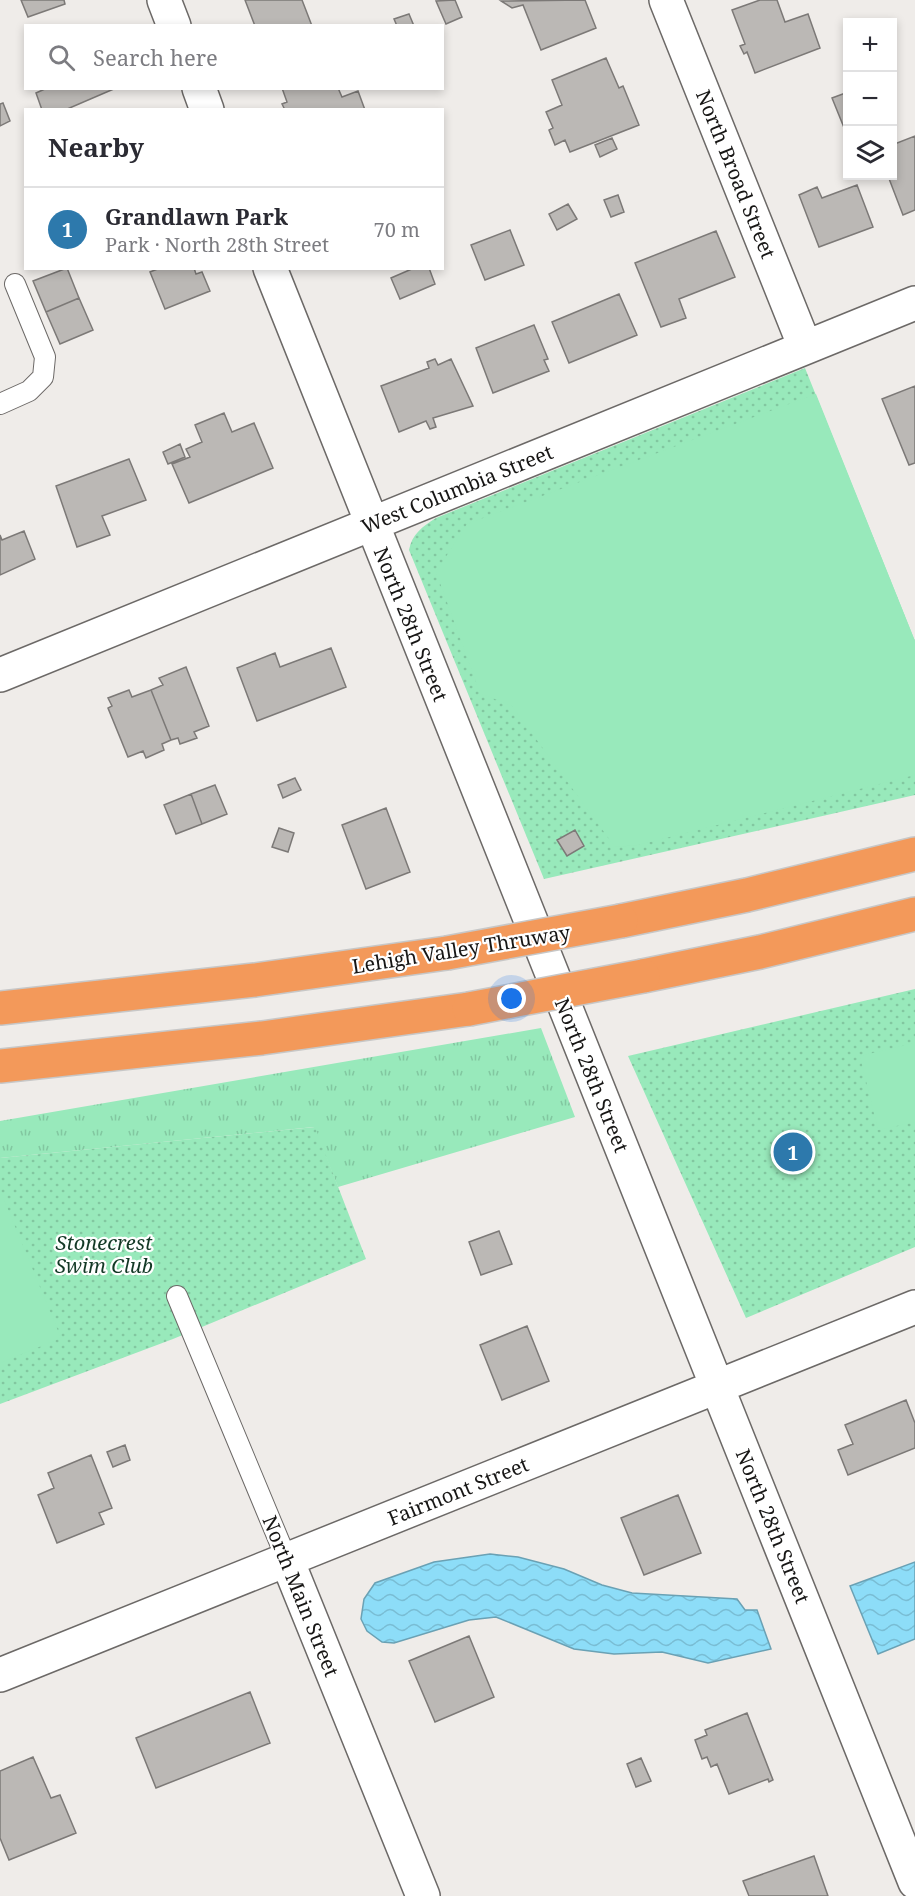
<!DOCTYPE html>
<html lang="en">
<head>
<meta charset="utf-8">
<style>
	:root { --surface:#fff; --page:#f7f7f7; --text:#2b2b33; --muted:#7c7c81; --line:#e1e1e2; --accent:#2d79ac }
	body { margin:0; font-family:"Noto Serif",serif; background:var(--page); color:var(--text) }
	.controls { position:absolute; right:18px; top:18px; display:grid; overflow:hidden; border-radius:0px; box-shadow:0 3px 9px #0003 }
	.controls button { width:54px; height:54px; display:grid; place-items:center; padding:0; border:0; border-bottom:2px solid var(--line); background:var(--surface); color:var(--text); font:30px sans-serif }
	.you { position:absolute; left:512px; top:999px; width:21px; height:21px; margin:-15px; border:4px solid #fff; border-radius:50%; background:#1a73e8; box-shadow:0 0 0 9px #1a73e833 }
	.badge { display:grid; place-items:center; width:39px; height:39px; border-radius:50%; background:var(--accent); color:#fff; font-size:20px; font-weight:700 }
	.pin { position:absolute; translate:-50% -50%; border:3px solid #fff; box-shadow:0 2px 6px #0006 }
	.list { margin:0; padding:0; list-style:none }
	h2 { display:flex; justify-content:space-between; align-items:center; height:78px; margin:0; padding:0 24px; font-size:26px }
	h2 small { font-size:20px; font-weight:400; color:var(--muted) }
	.list li { display:grid; grid-template-columns:39px 1fr auto; gap:18px; align-items:center; box-sizing:border-box; height:84px; padding:0 24px; border-top:2px solid var(--line) }
	.list b { display:block; font-size:22px; white-space:nowrap }
	.list p { margin:0; font-size:20px; white-space:nowrap; color:var(--muted) }
	.list em { font-size:20px; font-style:normal; color:var(--muted) }
	.icon { flex:none; width:33px; height:33px; fill:none; stroke:currentColor; stroke-width:2; stroke-linecap:round; stroke-linejoin:round }
	.map { position:relative; flex:none; width:915px; height:1896px; overflow:hidden }
	.search { position:absolute; background:var(--surface); box-shadow:0 3px 9px #0003; left:24px; top:24px; width:420px; height:66px; display:flex; align-items:center; gap:15px; box-sizing:border-box; padding:0 21px; border-radius:0px; color:var(--muted); font-size:22px }
	.panel { position:absolute; background:var(--surface); box-shadow:0 3px 9px #0003; left:24px; top:108px; width:420px; height:162px; border-radius:0px }
	.map>svg:first-child { display:block }
	.grass { fill:url(#grass-tufts) }
	.park { fill:url(#park-dots) }
	.garden { fill:#98e9bb }
	.water { fill:url(#water-waves); stroke:#6aa1b4; stroke-width:1.5 }
	.building { fill:#bbb8b5; stroke:#7c7977; stroke-width:1.5 }
	.lines { fill:none; stroke-linecap:round; stroke-linejoin:round }
	.lane-casing { stroke:#6c6967; stroke-width:22 }
	.street-casing { stroke:#6c6967; stroke-width:36 }
	.highway-casing { stroke:#c7c7c7; stroke-width:36 }
	.lane { stroke:#fff; stroke-width:20 }
	.street { stroke:#fff; stroke-width:33 }
	.highway { stroke:#f3995a; stroke-width:33 }
	.highway-bridge-casing { stroke:#c7c7c7; stroke-width:36; stroke-linecap:butt }
	.highway-bridge { stroke:#f3995a; stroke-width:33 }
	.labels { text-anchor:middle; dominant-baseline:central; stroke-width:4.5; stroke-linejoin:round; paint-order:stroke }
	.street-label { font-size:20px; fill:#171615; stroke:#fff }
	.park-label { font-size:20px; font-style:italic; fill:#133926; stroke:#fff }
</style>
</head>
<body>
<div class="map">
<svg width="915" height="1896" viewBox="0 0 915 1896">
	<defs>
		<pattern id="grass-tufts" width="24" height="20" patternUnits="userSpaceOnUse" patternTransform="scale(1.5)"><rect width="24" height="20" fill="#98e9bb"/><path d="M3 7l-1-3M5 7V3M7 7l1-3M15 17l-1-3M17 17v-4M19 17l1-3" fill="none" stroke="#82c7a0"/></pattern>
		<pattern id="park-dots" width="8" height="8" patternUnits="userSpaceOnUse" patternTransform="scale(1.5)"><rect width="8" height="8" fill="#98e9bb"/><path d="M2 2h.1M6 6h.1" fill="none" stroke="#82c7a0" stroke-width="1.8" stroke-linecap="round"/></pattern>
		<pattern id="water-waves" width="16" height="10" patternUnits="userSpaceOnUse" patternTransform="scale(1.5)"><rect width="16" height="10" fill="#8dddf8"/><path d="M0 5q4-4 8 0t8 0" fill="none" stroke="#79bdd4"/></pattern>
	</defs>
	<rect width="100%" height="100%" fill="#efece9"/>
	<path class="grass" d="M541,1028l34,89 -237,70 -24,-60 -314,31v-37z"/>
	<path class="park" d="M805,368l110,273v154l-371,84 -135,-329c3,-16 13,-23 27,-32z
		M915,989v258l-169,71 -118,-262z
		M315,1127l51,132 -193,80 -173,65v-246z"/>
	<path class="garden" d="M816,394l99,247v134l-277,70 -23,2 -103,-141 -32,-13 -44,-121 31,-48z
		M915,1043v79l-37,8 -18,-74z
		M0,1190l61,148 -61,25z"/>
	<path class="water" d="M490,1554l28,3 46,12 38,16 30,8 105,6 8,11h12l14,39 -63,14 -46,-11 -48,2 -40,-5 -78,-32 -27,3 -75,23 -12,-1 -15,-11 -6,-12 3,-20 11,-16 59,-21z
		M915,1562v77l-37,15 -28,-68z"/>
	<path class="building" d="M21,0h43l1,4 -37,13z
		M245,0h57l10,26h-57z
		M455,0l7,17 -16,7 -10,-23z
		M585,0l11,28 -55,22 -18,-45 -11,3 -11,-7z
		M760,0h17l8,22 23,-8 12,34 -65,25 -8,-21 -3,2 -4,-8 5,-2 -13,-34z
		M409,14l5,12h-17l-3,-7z
		M606,58l13,30 4,-2 16,39 -69,27 -5,-12 -10,5 -6,-15 4,-2 -7,-16 16,-7 -10,-25z
		M47,88h69l-51,22h-23l-6,-17z
		M282,88h56l4,9 16,-6 7,19h-80l-3,-6 5,-2z
		M848,92v37l-3,1 -13,-32z
		M3,103l7,18 -10,5v-22z
		M915,136v74l-12,5 -15,-39h4v-19l3,-1 -3,-11z
		M612,138l5,11 -17,8 -5,-12z
		M857,185l16,42 -54,20 -20,-52 18,-8 5,11z
		M618,195l6,17 -13,5 -7,-17z
		M568,204l9,15 -20,11 -8,-16z
		M510,230l14,35 -39,15 -14,-35z
		M716,231l19,46 -56,22 7,19 -25,9 -26,-64z
		M67,268l12,30 -33,14 -13,-31z
		M160,268h34l2,6 6,-2 8,19 -45,18 -15,-37z
		M414,268h15l6,16 -35,15 -9,-21z
		M619,294l18,41 -68,28 -17,-41z
		M79,298l14,32 -33,14 -14,-32z
		M534,325l14,34 -4,1 5,11 -56,22 -17,-45z
		M435,359l3,6 13,-6 22,47 -40,12 3,9 -6,2 -4,-8 -27,11 -18,-46 48,-18 -2,-6z
		M915,386v77l-6,2 -27,-66z
		M224,413l8,19 22,-9 19,45 -84,35 -17,-39 18,-7 -4,-8 16,-7 -7,-17z
		M180,444l5,13 -17,7 -5,-12z
		M129,459l17,41 -44,16 8,19 -33,12 -21,-61z
		M24,531l11,28 -35,16v-40l2,5z
		M331,648l15,39 -89,34 -20,-53 38,-15 5,14z
		M186,667l23,59 -15,6 3,6 -17,6 -2,-6 -7,2 -20,-50 12,-5 -4,-7z
		M129,690l3,7 19,-7 20,50 -9,4 2,6 -18,8 -3,-7 -15,6 -20,-49 4,-2 -4,-8z
		M295,778l6,12 -18,8 -5,-13z
		M215,785l12,29 -25,10 -11,-30z
		M191,794l11,30 -26,10 -12,-29z
		M386,808l24,64 -44,17 -24,-64z
		M279,828l15,5 -6,19 -16,-5z
		M575,830l9,16 -17,10 -10,-16z
		M499,1231l13,33 -31,11 -12,-33z
		M527,1326l22,55 -47,19 -22,-55z
		M906,1400l9,23v25l-67,27 -10,-25 15,-6 -8,-19z
		M125,1445l5,15 -17,7 -6,-15z
		M91,1455l21,53 -13,5 5,11 -47,19 -19,-48 16,-7 -6,-15z
		M678,1495l23,58 -57,22 -23,-57z
		M469,1636l25,61 -59,25 -26,-61z
		M250,1692l20,51 -114,45 -20,-50z
		M747,1713l26,67 -4,2 -1,-3 -39,15 -12,-30 -6,3 -4,-10 -5,2 -7,-19 12,-5 -2,-5z
		M33,1757l18,41 9,-3 16,38 -67,27 -9,-22v-67z
		M641,1758l10,23 -15,6 -9,-23z
		M814,1856l14,40h-79l-6,-15z"/>
	<g class="lines">
		<defs>
			<path id="lane" d="M0,404l29,-13 14,-14 2,-20 -30,-73
				M177,1296l110,264"/>
			<path id="street" d="M164,0l10,26
				M666,0l139,347
				M199,88l8,22
				M270,268l645,1614
				M0,675l915,-372
				M287,1560l136,336
				M0,1675l915,-368"/>
			<path id="highway" d="M621,921l126,-26 168,-41
				M643,976l117,-24 155,-38
				M0,1008l255,-28 192,-27
				M0,1066l262,-28 207,-29"/>
		</defs>
		<use href="#lane" class="lane-casing"/>
		<use href="#street" class="street-casing"/>
		<use href="#highway" class="highway-casing"/>
		<use href="#lane" class="lane"/>
		<use href="#street" class="street"/>
		<use href="#highway" class="highway"/>
		<defs>
			<path id="highway-bridge" d="M447,953l174,-32
				M469,1009l174,-33"/>
		</defs>
		<use href="#highway-bridge" class="highway-bridge-casing"/>
		<use href="#highway-bridge" class="highway-bridge"/>
	</g>
	<g class="labels">
		<g class="street-label">
			<text transform="translate(736 174) rotate(68)">North Broad Street</text>
			<text transform="translate(457 489) rotate(-22)">West Columbia Street</text>
			<text transform="translate(411 624) rotate(68)">North 28th Street</text>
			<text transform="translate(461 949) rotate(-9)">Lehigh Valley Thruway</text>
			<text transform="translate(592 1075) rotate(68)">North 28th Street</text>
			<text transform="translate(458 1491) rotate(-22)">Fairmont Street</text>
			<text transform="translate(773 1526) rotate(68)">North 28th Street</text>
			<text transform="translate(301 1596) rotate(68)">North Main Street</text>
		</g>
		<g class="park-label">
			<text x="104" y="1242">Stonecrest<tspan x="104" dy="23">Swim Club</tspan></text>
		</g>
	</g>
</svg>
<div class="controls">
<button>+</button>
<button>−</button>
<button><svg class="icon" aria-label="layers" viewBox="0 0 24 24"><path d="M12 4l9 5-9 5-9-5zM3 14l9 5 9-5"/></svg></button>
</div>
<div class="you"></div>
<div class="pin badge" style="left:793px;top:1152px">1</div>
<div class="search"><svg class="icon" aria-label="search" viewBox="0 0 24 24"><circle cx="10" cy="10" r="6"/><path d="M15 15l6 6"/></svg>Search here</div>
<section class="panel">
<h2>Nearby<small></small></h2>
<ul class="list">
<li><span class="badge">1</span><div><b>Grandlawn Park</b><p>Park · North 28th Street</p></div><em>70 m</em></li>
</ul>
</section>
</div>
</body>
</html>
